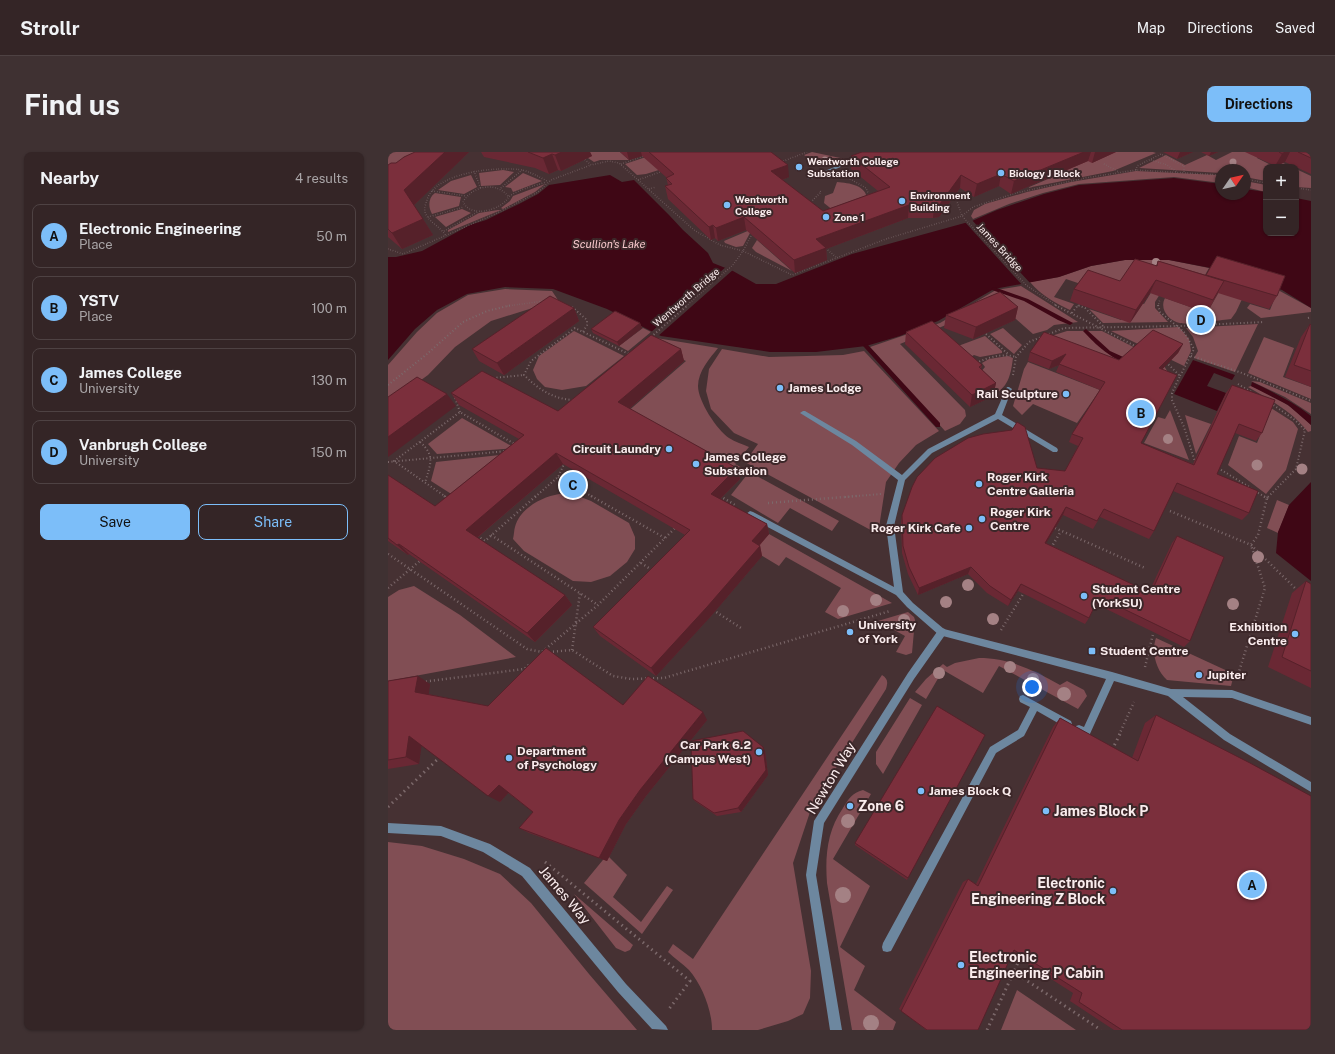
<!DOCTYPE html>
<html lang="en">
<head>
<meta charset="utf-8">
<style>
	:root { --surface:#342526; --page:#3f3132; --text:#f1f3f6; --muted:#a9a5a7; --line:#4e4243; --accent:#7cbef9 }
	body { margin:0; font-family:"Public Sans",sans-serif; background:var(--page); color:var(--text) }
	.controls { position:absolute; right:12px; top:12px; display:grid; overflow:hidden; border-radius:8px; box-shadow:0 1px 3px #0004 }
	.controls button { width:36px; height:36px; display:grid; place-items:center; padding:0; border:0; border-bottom:1px solid var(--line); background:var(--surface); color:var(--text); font:20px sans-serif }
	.compass { position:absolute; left:827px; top:12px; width:36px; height:36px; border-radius:50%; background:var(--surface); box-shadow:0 1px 3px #0004; rotate:56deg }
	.you { position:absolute; left:644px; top:535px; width:14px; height:14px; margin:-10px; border:3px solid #fff; border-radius:50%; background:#1a73e8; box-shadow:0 0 0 6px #1a73e833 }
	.badge { display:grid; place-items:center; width:26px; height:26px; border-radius:50%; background:var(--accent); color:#111; font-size:13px; font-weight:700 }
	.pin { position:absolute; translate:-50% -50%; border:2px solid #fff; box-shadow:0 1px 4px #0006 }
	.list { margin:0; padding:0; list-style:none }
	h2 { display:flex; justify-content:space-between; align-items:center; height:52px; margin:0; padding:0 16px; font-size:17px }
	h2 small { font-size:13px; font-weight:400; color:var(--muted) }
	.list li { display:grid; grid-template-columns:26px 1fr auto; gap:12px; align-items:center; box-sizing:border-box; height:64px; margin:0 8px 8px; padding:0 8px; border:1px solid var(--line); border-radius:8px }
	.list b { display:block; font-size:15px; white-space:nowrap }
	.list p { margin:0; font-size:13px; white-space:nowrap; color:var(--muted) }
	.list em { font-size:13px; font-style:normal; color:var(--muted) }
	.actions { display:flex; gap:8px; padding:12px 16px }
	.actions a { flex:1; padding:9px 0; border:1px solid var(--accent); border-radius:8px; text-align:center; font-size:14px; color:var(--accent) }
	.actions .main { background:var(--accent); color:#111 }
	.map { position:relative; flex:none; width:923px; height:878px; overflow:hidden; border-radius:8px }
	header { display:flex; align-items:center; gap:24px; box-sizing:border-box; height:56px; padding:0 20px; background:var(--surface); border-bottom:1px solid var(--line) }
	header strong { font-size:19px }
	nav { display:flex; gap:22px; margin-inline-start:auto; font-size:14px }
	.intro { display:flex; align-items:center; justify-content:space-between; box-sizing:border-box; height:96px; padding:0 24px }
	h1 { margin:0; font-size:28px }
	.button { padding:10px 18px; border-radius:8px; background:var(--accent); color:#111; font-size:14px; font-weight:700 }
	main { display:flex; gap:24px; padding:0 24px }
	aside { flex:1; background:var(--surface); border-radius:8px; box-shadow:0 1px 3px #0004 }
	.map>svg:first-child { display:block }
	.green { fill:#814e54 }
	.water { fill:#3f0715 }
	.pier { fill:#463133 }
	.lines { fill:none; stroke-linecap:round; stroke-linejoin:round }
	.stream { fill:#3f0715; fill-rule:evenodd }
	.path-far3 { stroke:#7c696b; stroke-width:1.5; stroke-dasharray:0.5 2; stroke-linecap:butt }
	.path-far2 { stroke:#7c696b; stroke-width:2; stroke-dasharray:1 2.5; stroke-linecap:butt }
	.path-far1 { stroke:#7c696b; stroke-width:2.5; stroke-dasharray:1 3; stroke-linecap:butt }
	.path { stroke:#7c696b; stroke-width:3; stroke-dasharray:1.5 4; stroke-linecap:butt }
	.lane { fill:#6d879f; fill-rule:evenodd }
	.street { fill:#6d879f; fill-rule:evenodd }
	.tree { fill:#a48184 }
	.wall { fill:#6a2834 }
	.shaded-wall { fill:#56212a }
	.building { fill:#7b2f3c; stroke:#56212a }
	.poi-dot { fill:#7cbef9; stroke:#3c2729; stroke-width:1.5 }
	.labels { text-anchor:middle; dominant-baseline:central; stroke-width:4; stroke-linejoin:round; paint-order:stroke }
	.far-poi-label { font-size:10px; font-weight:bold; fill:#faeced; stroke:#3c2729; text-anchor:start }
	.far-street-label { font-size:10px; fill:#faeced; stroke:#3c2729 }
	.far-water-label { font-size:11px; font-style:italic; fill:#f7c7cb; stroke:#3c2729 }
	.poi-label { font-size:12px; font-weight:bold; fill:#faeced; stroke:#3c2729; text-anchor:start }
	.near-street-label { font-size:14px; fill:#faeced; stroke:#3c2729 }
	.near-poi-label { font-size:14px; font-weight:bold; fill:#faeced; stroke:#3c2729; text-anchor:start }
</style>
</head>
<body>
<header>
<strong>Strollr</strong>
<nav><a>Map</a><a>Directions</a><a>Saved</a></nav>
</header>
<div class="intro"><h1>Find us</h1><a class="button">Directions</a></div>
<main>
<aside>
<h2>Nearby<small>4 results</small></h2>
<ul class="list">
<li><span class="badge">A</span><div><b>Electronic Engineering</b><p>Place</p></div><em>50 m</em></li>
<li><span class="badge">B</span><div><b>YSTV</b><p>Place</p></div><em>100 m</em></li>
<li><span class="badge">C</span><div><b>James College</b><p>University</p></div><em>130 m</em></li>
<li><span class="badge">D</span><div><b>Vanbrugh College</b><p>University</p></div><em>150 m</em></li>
</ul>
<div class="actions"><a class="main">Save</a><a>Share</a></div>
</aside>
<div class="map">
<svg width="923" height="878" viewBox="0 0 923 878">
	<rect width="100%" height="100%" fill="#463133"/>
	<path class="green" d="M0,0h50l-50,18z
		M191,0h41l9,8h-29l-6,2z
		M273,0l1,17 -16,5 -9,1 -12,-11z
		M424,0l33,7c-18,7 -25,7 -41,-4z
		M683,0h82l3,1 -43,18 -86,17 28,-12 -16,-10z
		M844,0h28l-3,6 18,9 8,-4 9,4h-26v14l-21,-4v-7h-24v3l-82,-5 27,-13 19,10 22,-10 9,5z
		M908,17l15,7v12l-15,-1z
		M115,18l11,2 -14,13 -19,1 -2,-13z
		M748,19l81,4 4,1v7l-47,-6 -95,7 -36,9 -34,11 -36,15 -2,-3 3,-6 11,-6 42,-12 44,-10z
		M135,21l19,8 -29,11 -2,-4 -6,-1z
		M83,23l6,12 -13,7 -26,-4 13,-9z
		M857,29l21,4v7l-21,-5z
		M449,30c12,1 30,3 30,18l-33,11 -10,-8 1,-7 8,-3z
		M157,32l-10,8 -32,17 -2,-1 9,-7 3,-5z
		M47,41l26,4 -2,9 -27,8c-4,-7 -4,-16 3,-21z
		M74,57l9,4 -25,14 -11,-10z
		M110,58h3l-53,22v-2l31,-17z
		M362,78v3l-7,13 -7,1 -11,-4 -1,-2z
		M369,88l35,31 -36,-19 -4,-4z
		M737,108h44l40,8 -12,21 -84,6 -47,-16 -12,18 20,7 -4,6c-15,-7 -29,-15 -40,-28l29,-5 32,-11z
		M633,134l57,36 -24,3 -7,5 -14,4 -33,-29 -30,10 -70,29 65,66 1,6 -6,8 -15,7 -75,-84 70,-24 56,-33z
		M117,137l47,2 6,9 -67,21 -36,26 -27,28 -40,29v-39l29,-33 20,-19 31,-18z
		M832,138l23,7 -7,15 -5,7c-10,1 -43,6 -51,4 -11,-2 -21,-14 -15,-25l42,15z
		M890,138l33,18v4l-50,6 -14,-10 3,-4 20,6z
		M764,139l8,3 -5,8v6l13,14 -65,1 -14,-14 32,11 12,-20 11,4z
		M870,172l-23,48 -41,-14 4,-7 -5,-14 -7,-9z
		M791,175l10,12 2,12 -7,15 -73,-35z
		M255,176l8,4 -23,19 -9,-5z
		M615,176l19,17 -8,9 -24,-20z
		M186,179l50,25 -38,30 -24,4 -17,-3 -8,-8 -4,-9 6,-14z
		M679,179h35l59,30 11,18 -127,-41z
		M597,184l17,15v2l-22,4 -6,-2 -13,7 -11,-13z
		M876,185l30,11 -11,29 28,10v12l-63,-26z
		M268,186l62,10c-8,10 -20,23 -20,38 0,15 19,44 31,52 6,4 14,6 20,9l-14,17 104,57 -7,10 -42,-23 -12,15 -47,-28 15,-19 -120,-63 60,-52 -37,-18z
		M334,197l47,8 74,-2 21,-4 75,80 -23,14 -17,18 -13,19 -8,52 -133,-72 13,-18 -24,-11 -23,-24 -5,-18 3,-22z
		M620,204l5,2c-2,15 -4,28 -18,36l-14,-13 -2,-7 6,-7 -3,-4 7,-4z
		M640,210l72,28 -23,33 -44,-19 -11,11 -9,-9 11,-37z
		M863,229l9,1 51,21v11l-26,-17z
		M863,234c22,9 44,21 60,39v6l-3,1c-16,-21 -38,-32 -60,-45z
		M883,256l22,14 5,7 -12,41 -20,24 -38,-29 11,-29 18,7z
		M782,258l19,50 -45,-17 14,-26 7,2z
		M797,263l26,9 -15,30z
		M74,266l53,30 -78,6 -9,-10z
		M121,302l-53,43 -25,-16 5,-19z
		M171,342h14l18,7 38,22 6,14v12l-8,13 -17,14 -19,6 -18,-1 -49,-30 -11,-12c1,-4 1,-9 2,-12 5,-19 27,-30 44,-33z
		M889,348l12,5 -11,28 -11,-5z
		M381,382l123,69 -54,16 -13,-7 16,-24 -55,-31 -7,9 -25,-15z
		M26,434l46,29 56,42 -128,24v-84l11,-7z
		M520,460l6,5 1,3 -3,33 -6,2 -10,-3 9,-16 -27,-15z
		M768,486l78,36 -3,12 -64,-6c-11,-10 -16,-28 -11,-42z
		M591,506c30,0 55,12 81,27l7,-4 17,9 3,6 -9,13 -79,-43 -16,27 -40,-23 -17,29 -11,-7 11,-13 17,-15 4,3 8,-4z
		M494,523c6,4 6,7 4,14l-74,117 -19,57 18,108 -1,27 -7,16 -15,7 -30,9h-46c0,-20 -10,-45 -23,-60 -6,-6 -15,-12 -21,-18l5,-8 20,15z
		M522,546l12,7 -39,69 -7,-10v-12z
		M475,638l8,4 -38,65 37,27 -30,61 25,19 -11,24 42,32 -3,8h-41l-25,-147c-2,-27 0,-52 16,-75 6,-10 9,-15 20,-18z
		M0,690l34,4 42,13 36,15 31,29 58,71 48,56h-249z
		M219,703l20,20 -14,22 28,25 26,-36 6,4 -31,44 -58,-51z
		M186,742l59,51 -3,5 -5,2 -9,-4z
		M629,838l59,40h-75z"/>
	<path class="water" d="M222,23l12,7 12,-2 35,35 14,15 25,23 5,10 20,8 23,13h20l76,-30 120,-33 25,-11 47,-16 35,-9 95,-7 47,6v10h24v-5l21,3v41h30v-35l15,3v107l-29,-18 -61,-20 -52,-10h-44l-34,6 -32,11 -65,12 -56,32 -38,15 -34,10 -50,6h-46l-109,-16 -54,-27 -54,-20 -48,-2 -38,7 -30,16 -22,19 -27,31v-103h8l26,-6 48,-26 16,-5 33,-16 19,-10 11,-9z
		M805,208l42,15 -3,5 -18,-7 -7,13 19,7 -9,18 -43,-17z
		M864,230c21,10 41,20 59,34v9l-23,-20 -37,-19z
		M923,330v99l-35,-28 2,-21 11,-27z"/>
	<path class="pier" d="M583,67l60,65 -8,2 -59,-65z
		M339,114l7,3 -77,68 -7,-4z"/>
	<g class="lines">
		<path class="stream" d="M606,135l34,12 45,24 -3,2 -12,-5 -34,-19 -32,-11 -1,-1z
			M698,177l24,22 22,10v2c-15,2 -38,-20 -48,-31l-1,-1z
			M478,192l2,1 72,78v4h-4l-72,-80 -1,-1z"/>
		<path class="path-far3" d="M195,6l8,7 18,-4 10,2 75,67 26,15 23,6 8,-15 3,-2
			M763,8l16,5 10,7
			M393,10l26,-10
			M233,12l23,-8
			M716,12l15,8
			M748,18l1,-4 24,-12 23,12v7
			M86,19l7,18
			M462,27l16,9 4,10
			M857,27l21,4
			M250,28l25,-9
			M113,36l21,-18
			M908,36l15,2
			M261,37l7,-2
			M44,39l34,5
			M566,41l8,23 64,69 31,21
			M120,44c-12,-15 -36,-10 -45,6 7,14 28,10 39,2 5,-3 6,-8 11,-10 10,-6 22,-8 33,-12
			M423,52l-1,-1 11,-11 -1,-1
			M40,65l36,-10
			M56,79l34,-19
			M57,83c-5,-9 -17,-13 -20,-23 -1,-4 1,-9 2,-12 8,-28 71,-34 95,-30 9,2 17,7 25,11
			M436,95l12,10
			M0,97l15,5 94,-41 41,-21 13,-12 40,-15
			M119,154l37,-5
			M298,154l47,-41 10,-14 49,24 94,-36 76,-23 11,-9 43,-14 69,-15 51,-8 85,5
			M689,154h3
			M770,154l2,-7"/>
		<path class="path-far2" d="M667,153l82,42
			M770,153l2,7 24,20 10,17 -14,27
			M184,155l15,13v5l-4,7
			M684,161l6,-8 7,3 18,18
			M920,166l3,-1
			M598,182l22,20
			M263,185l37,-32
			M803,204l51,17 69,28
			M778,210l14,14 -8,17v7l12,27 11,35
			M588,211c13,-6 26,-10 40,-6
			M625,223l3,-18 13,-15 35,-14 116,-2 84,-4
			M105,226l31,-3
			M850,232l15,9
			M0,233l39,-31 36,-32 24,-11 25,-6
			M67,246l5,14
			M185,248c-20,-1 -35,-11 -49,-25l7,-14 44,-33 54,26
			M32,290c16,14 10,23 5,41
			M0,310l119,-11
			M830,316l33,20
			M170,325l35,20
			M867,339l10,6
			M331,343l3,2
			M58,345l-52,-36 66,-49 63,37 -58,48
			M147,345l23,-20 7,-15
			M457,345l36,-3
			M880,345l28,-28 9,-39 -10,-10 -23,-16"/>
		<path class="path-far1" d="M56,344l12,8 10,-8
			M203,344l74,42
			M332,344l15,9
			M879,346l2,-2
			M380,351l89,-7
			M782,359l81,34 47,46
			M667,376l90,40
			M103,383l107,70
			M89,384l8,5 51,-45
			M663,396l10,-17
			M0,402l139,95 15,3 56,-47 78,-78
			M253,411l11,7
			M0,436l34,-29
			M325,458l28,18
			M613,478l24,-39
			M184,498l8,-57
			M161,500l23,-2 41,26 18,3 33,-1 226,-67
			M757,515l8,-33
			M849,526l28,-90 -14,-43 7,-10 9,-37 -4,-2
			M34,530l102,-13 6,-5
			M731,583l15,-33"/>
		<path class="path" d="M724,598l8,-16
			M0,655l53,-51
			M157,710l145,119 -21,28
			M626,820l87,58
			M599,878l34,-74"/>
		<path class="lane" d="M619,235h2l3,2 -10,26 55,33 1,2 -1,2h-4l-55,-33 -66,34 -27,27 -11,46 9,66 10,11 31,26 168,43 59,17 61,1 79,27v8l-79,-27 -49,-1 47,37 81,48v10l-87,-52 -56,-44 -54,-15 -25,55 -3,1c-5,-1 -10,-3 -12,-8l2,-3 3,-1 5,2 22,-48 -167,-44 -32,-28 -11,-12 -149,-79 -1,-2 4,-3 3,1 141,75 -8,-61 12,-46 -46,-35 -52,-32 3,-2h2l51,30 46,34 26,-26 67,-35z
			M635,543l48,26 1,3 -1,3 -3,1 -3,-1 -28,-16 -13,25 -28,17 -105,198 -4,1 -4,-1 -1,-4 1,-4 107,-196 28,-17 12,-23 -10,-5 -1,-3 1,-3z
			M0,671l53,3 49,18 40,24 96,116 40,42 2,4 -16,-1 -34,-37 -96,-116 -39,-24 -42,-16 -53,-3z"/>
		<path class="street" d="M484,0h6l-67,27 -4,-1z
			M554,476l3,1 1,3 -1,3 -31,44 -90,144 -8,52 26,155h-12l-24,-155 8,-54 94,-148 31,-44z"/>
	</g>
	<g class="tree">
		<circle cx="437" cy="8" r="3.5"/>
		<circle cx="845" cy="10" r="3.5"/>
		<circle cx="768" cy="110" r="4"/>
		<circle cx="780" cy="287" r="5"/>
		<circle cx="869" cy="313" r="5.5"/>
		<circle cx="914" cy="317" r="5.5"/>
		<circle cx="870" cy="405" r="6"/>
		<circle cx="580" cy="433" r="6"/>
		<circle cx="488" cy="448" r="6"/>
		<circle cx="558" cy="450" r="6"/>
		<circle cx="845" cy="452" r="6"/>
		<circle cx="455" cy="459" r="6"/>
		<circle cx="605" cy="467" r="6"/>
		<circle cx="516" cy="468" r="6"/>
		<circle cx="622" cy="515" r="6"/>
		<circle cx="551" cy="521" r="6"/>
		<circle cx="645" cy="527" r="6"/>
		<circle cx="676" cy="542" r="7"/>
		<circle cx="460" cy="669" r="7"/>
		<circle cx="455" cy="743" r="8"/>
		<circle cx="483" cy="871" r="8"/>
	</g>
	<path class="wall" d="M81,0l-55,53 19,30 -31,14 -14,-12v-72l8,-2z
		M93,0h109l2,4 -31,15 -3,-1 -9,4 -14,-6 -51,-11z
		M232,0h151l18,25 -7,3 41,31 55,-20 -27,-22v-13l11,-4h254l-24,11 -4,-2 -77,33 -12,-8 -25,11 -14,-9 -21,29 -6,1h-25l-82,31 1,11 -32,13 -49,-43 -28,11 -3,-3 -4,2 -43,-41 -3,-13 3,-1 -2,-8 -24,-21 -13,4z
		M775,0h30l-16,7z
		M813,0h17l-9,4z
		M857,0h66v22l-26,-12 -10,4z
		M770,109l48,14 71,21 -8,13 -51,-16 -11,20 -57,-20 -20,30 -60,-22 4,-12 46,-8 36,-15z
		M630,155l-3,13 -42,19 -29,-11 2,-13z
		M186,156l5,13 -75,54 -25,-14 -7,-12z
		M252,171l2,5 -23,18 -26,-13 -2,-4z
		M922,172l1,1v62l-26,-10 16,-40z
		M518,180l76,33 -1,4 15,14 -3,13 -23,11 -65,-63z
		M795,192l-5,9 -16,16 -21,74 52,21 33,-71 6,-8 30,48 -6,8 -21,-8 -18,41 32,39 -7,7 -69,-29 -19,40 -5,8 -49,-22 -7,12 -30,-14 -17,28 103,49 23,-49 5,-7 13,105 -6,6 -88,-43 -7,14 -4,6 -67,-33 -10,15 -21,-13 -19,-19 -50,21 -10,-21 -6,-21 -1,-30 1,-8 135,-47 28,3 13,-25 -9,-4 3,-8 28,-44 -44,-18 3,-7 -10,4 -21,-8 2,-9 89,8z
		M293,197l3,12 -55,48 108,59 3,11 -20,20 47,25 2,10 -9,11 2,11 -51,60 -55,60 -56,-40 -7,-9 92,-92 -122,-71 -86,74 88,57 7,10 -37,37 -126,-88 -1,1 -20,-14v-66l47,31 84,-67 -60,-34 -8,-12 107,18z
		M918,429l5,3v104l-43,-21 24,-74z
		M0,529l42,3 -2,10 60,12 135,-1 84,15 -61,76 -20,28 -19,37 -78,-28 -10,-5 14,-16 -25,-19 -8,9 -79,-57 -2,19 -31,5z
		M768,563l155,315h-197l-44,-29 3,-8 -61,-39 -86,76 -27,-21 64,-127 5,-3 8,5 77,-157 7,-9 72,40 13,-35z
		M597,583l-78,145 -52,-35v-2z
		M377,599l3,24 -27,37 -24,4 -21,-14 -3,-3z"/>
	<path class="shaded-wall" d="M57,0h24l-56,54 -9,-16z
		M174,0h28l2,4 -31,15 -6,-16z
		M239,0h14l1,4 -13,4z
		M696,0h7l-3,9 -77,33 3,-13z
		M707,0h21l-24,11z
		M792,0h13l-16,7z
		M823,0h7l-9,4z
		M897,0h5l-5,10 -10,4 7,-12z
		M164,2l6,16 -9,4 -6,-16z
		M400,13l1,12 -17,7 -1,-13z
		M613,22l-2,12 -25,11 3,-13z
		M573,23l-1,13 -21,29 -6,1 1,-12z
		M521,53l-1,13 -82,31 1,11 -32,13 -1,-13 22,-21z
		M356,65l2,13 -28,11 -2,-13z
		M35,67l10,16 -31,14 -10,-16z
		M325,73l2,13 -4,2 -2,-13z
		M768,128l-6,13 -20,30 6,-13z
		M630,155l-3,13 -42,19 3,-12z
		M186,156l5,13 -75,54 -7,-12z
		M252,171l2,5 -23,18 -2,-4z
		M795,192l-5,9 -23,24 4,-9z
		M293,197l3,12 -61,53 -5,-12z
		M678,202l-7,11 -10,4 3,-8z
		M608,231l-3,13 -23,11 2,-12z
		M59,242l9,12 -68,51v-20z
		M168,301l7,11 -89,76 -8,-10z
		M349,316l3,11 -26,26 -3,-11z
		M678,355l-3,8 -21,35 3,-7z
		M379,372l2,10 -15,17 -2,-10z
		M11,392l10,10 -1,1 -11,-10z
		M372,394l2,10 -51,60 -55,60 -5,-8z
		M583,415l-3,7 -50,21 1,-7z
		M633,432l-3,7 -10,15 3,-6z
		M177,443l7,10 -37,37 -8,-9z
		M30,524l12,8 -2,16 -13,-8z
		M315,560l4,8 -61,76 -20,28 -19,37 -8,-3 20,-38 21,-30z
		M21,584l13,7 -3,21 -13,-7z
		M375,595l2,4 3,24 -27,37 -3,-4z
		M111,633l11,6 -10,11 -12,-6z"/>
	<path class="building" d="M27,0h30l-41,38 19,29 -31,14 -4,-4v-64l3,-2h5l8,-6z
		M140,0h34l-7,3 -3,-1 -9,4z
		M261,0h122l17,13 -17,6 52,40 67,-24 -39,-31 11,-4h222l-70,29 -13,-7 -24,10 -16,-9 -21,29 -6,2 -25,-1 -93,34 10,9 -32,12 -50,-43 -28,11 -3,-3 -4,2 -44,-41 7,-2 -6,-6 8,-4z
		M891,0h6l-3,2z
		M910,0h13v6z
		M829,104l68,20 -8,20 -71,-21z
		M747,107l22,7 1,-5 66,20 -11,19 -57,-20 -20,30 -62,-21 14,-19 32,11z
		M612,140l18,15 -42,20 -30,-12z
		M162,144l24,12 -77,55 -25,-14z
		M227,159l25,12 -23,19 -26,-13z
		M544,169l50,44 -3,2 17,16 -24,12 -66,-63z
		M922,172l1,1v46l-17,-6z
		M765,178l30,14 -24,24 18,7 -36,68 53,22 38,-80 43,15 -13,33 -23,-9 -22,50 41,17 -9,22 -72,-30 -23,48 -50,-22 -7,12 -31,-14 -21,36 106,50 26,-57 47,21 -34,84 -91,-44 -10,21 -68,-34 -10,16 -21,-14 -19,-19 -52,21 -10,-21 -6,-21 -1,-31 10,-28 5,-10 18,-19 33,-20 15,-4 29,-4 5,-8 8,5 12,41 28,3 18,-33 -11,-4 33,-52 -46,-18 7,-10 -14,7 -22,-9 14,-20 75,28z
		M263,183l30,14 -63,53 119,66 -26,26 56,30 -15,17 8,5 -53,61 -56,61 -58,-41 97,-97 -134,-77 -90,77 99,65 -38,38 -128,-89 -2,1 -9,-7v-63l47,31 89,-71 -73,-42 31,-22 76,40z
		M29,225l30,17 -59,43v-40z
		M918,429l5,3v87l-29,-14z
		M158,496l77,57 25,-29 55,36 -63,78 -21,30 -20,38 -80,-30 14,-16 -34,-27 -11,11 -79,-60 -3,21 -18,3v-79l30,-5 -3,16 73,14z
		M549,554l48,29 -77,143 -53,-35z
		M768,563l94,48 61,33v234h-189l-43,-28 3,-9 -68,-43 -36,80h-51l-26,-19 67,-132 10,7 82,-168 78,43z
		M355,579l20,16 3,23 -28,38 -24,5 -21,-14 -2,-58z"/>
	<g class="poi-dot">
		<circle cx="411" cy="15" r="4"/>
		<circle cx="613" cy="21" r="4"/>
		<circle cx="514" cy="49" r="4"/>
		<circle cx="339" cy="53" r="4"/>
		<circle cx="438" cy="65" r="4"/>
		<circle cx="392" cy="236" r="4"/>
		<circle cx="678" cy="242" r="4"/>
		<circle cx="281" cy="297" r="4"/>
		<circle cx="308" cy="312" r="4"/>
		<circle cx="591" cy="332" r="4"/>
		<circle cx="594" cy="367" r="4"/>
		<circle cx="581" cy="376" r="4"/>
		<circle cx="696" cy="444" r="4"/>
		<circle cx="462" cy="480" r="4"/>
		<circle cx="907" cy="482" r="4"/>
		<rect x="700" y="495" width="8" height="8" rx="2"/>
		<circle cx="811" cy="523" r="4"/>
		<circle cx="371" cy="600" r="4"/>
		<circle cx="121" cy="606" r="4"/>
		<circle cx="533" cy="639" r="4"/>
		<circle cx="462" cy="654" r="4"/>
		<circle cx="658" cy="659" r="4"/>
		<circle cx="725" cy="739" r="4"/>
		<circle cx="573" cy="813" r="4"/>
	</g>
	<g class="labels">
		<g class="far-poi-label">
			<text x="419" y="9">Wentworth College<tspan x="419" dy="12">Substation</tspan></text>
			<text x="621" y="21">Biology J Block</text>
			<text x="522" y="43">Environment<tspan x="522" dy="12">Building</tspan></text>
			<text x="347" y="47">Wentworth<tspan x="347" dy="12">College</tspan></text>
			<text x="446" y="65">Zone 1</text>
		</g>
		<g class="far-street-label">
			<text transform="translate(612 95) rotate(47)">James Bridge</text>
			<text transform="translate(298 145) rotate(-41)">Wentworth Bridge</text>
		</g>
		<g class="far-water-label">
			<text x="221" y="92">Scullion's Lake</text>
		</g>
		<g class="poi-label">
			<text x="400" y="236">James Lodge</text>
			<text x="670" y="242" text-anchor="end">Rail Sculpture</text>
			<text x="273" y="297" text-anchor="end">Circuit Laundry</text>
			<text x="316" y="305">James College<tspan x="316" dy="14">Substation</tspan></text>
			<text x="599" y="325">Roger Kirk<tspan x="599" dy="14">Centre Galleria</tspan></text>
			<text x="602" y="360">Roger Kirk<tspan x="602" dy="14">Centre</tspan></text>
			<text x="573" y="376" text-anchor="end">Roger Kirk Cafe</text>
			<text x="704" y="437">Student Centre<tspan x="704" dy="14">(YorkSU)</tspan></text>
			<text x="470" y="473">University<tspan x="470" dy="14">of York</tspan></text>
			<text x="899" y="475" text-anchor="end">Exhibition<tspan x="899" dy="14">Centre</tspan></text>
			<text x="712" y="499">Student Centre</text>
			<text x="819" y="523">Jupiter</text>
			<text x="363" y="593" text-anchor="end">Car Park 6.2<tspan x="363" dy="14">(Campus West)</tspan></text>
			<text x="129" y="599">Department<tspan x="129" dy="14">of Psychology</tspan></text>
			<text x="541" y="639">James Block Q</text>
		</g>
		<g class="near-street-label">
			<text transform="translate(443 626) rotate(-59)">Newton Way</text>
			<text transform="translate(177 743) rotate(50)">James Way</text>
		</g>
		<g class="near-poi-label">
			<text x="470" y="654">Zone 6</text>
			<text x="666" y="659">James Block P</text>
			<text x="717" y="731" text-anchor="end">Electronic<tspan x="717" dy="16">Engineering Z Block</tspan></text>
			<text x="581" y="805">Electronic<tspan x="581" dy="16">Engineering P Cabin</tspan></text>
		</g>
	</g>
</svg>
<div class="controls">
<button>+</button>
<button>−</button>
</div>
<svg class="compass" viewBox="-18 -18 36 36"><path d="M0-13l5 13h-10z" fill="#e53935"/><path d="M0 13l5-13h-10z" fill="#a9a5a7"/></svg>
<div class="you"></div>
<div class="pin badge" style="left:864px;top:733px">A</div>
<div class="pin badge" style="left:753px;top:261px">B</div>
<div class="pin badge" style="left:185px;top:333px">C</div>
<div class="pin badge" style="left:813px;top:168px">D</div>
</div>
</main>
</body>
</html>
